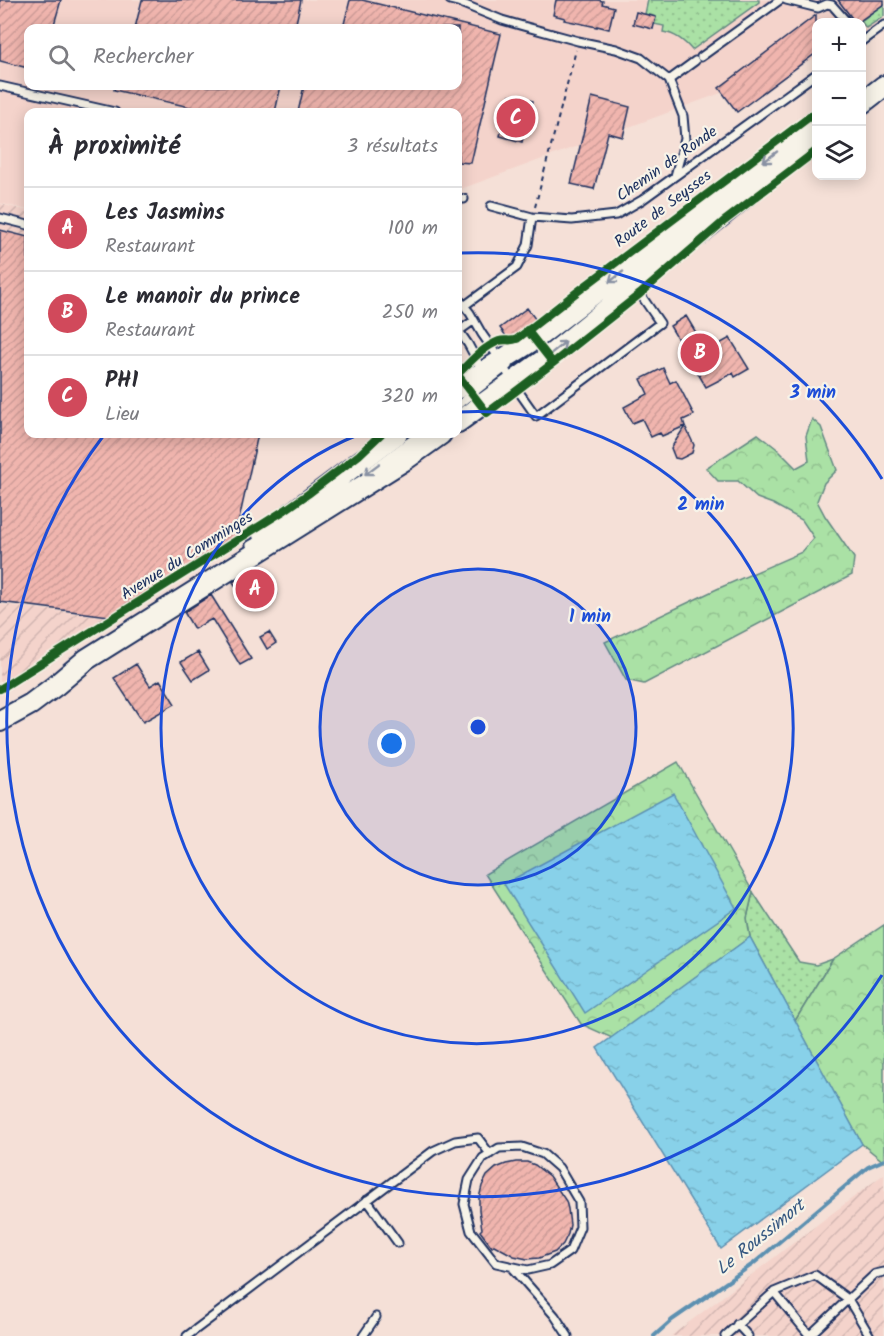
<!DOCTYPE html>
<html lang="fr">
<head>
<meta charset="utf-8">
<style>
	:root { --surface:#fff; --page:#f7f7f7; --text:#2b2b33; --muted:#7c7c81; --line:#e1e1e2; --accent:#d1495b }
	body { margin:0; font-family:Kalam,sans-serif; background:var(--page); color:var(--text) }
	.controls { position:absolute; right:18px; top:18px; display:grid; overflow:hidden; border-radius:12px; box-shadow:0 3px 15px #0003 }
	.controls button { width:54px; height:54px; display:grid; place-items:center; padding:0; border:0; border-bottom:2px solid var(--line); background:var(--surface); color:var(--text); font:30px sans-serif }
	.you { position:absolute; left:392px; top:744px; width:21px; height:21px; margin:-15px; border:4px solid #fff; border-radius:50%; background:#1a73e8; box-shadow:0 0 0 9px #1a73e833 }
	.badge { display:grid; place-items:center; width:39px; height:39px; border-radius:50%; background:var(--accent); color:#fff; font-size:20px; font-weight:700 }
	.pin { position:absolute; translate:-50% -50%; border:3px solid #fff; box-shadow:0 2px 6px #0006 }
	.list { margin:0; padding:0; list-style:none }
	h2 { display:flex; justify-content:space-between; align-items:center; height:78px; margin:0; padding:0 24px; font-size:26px }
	h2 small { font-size:20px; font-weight:400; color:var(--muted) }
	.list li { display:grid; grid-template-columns:39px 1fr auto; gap:18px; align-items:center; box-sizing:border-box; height:84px; padding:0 24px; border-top:2px solid var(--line) }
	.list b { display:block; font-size:22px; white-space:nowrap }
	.list p { margin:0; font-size:20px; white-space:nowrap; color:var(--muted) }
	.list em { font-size:20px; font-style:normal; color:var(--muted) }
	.icon { flex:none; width:33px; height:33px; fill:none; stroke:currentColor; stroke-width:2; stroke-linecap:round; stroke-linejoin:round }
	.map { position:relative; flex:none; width:884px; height:1336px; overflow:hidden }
	.search { position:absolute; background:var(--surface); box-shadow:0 3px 15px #0003; left:24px; top:24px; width:438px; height:66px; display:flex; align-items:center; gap:15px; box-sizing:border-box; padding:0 21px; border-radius:12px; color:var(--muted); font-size:22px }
	.panel { position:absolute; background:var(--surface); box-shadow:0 3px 15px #0003; left:24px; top:108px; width:438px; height:330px; border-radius:12px }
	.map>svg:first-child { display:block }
	.built { fill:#f4d3cb; fill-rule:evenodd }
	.industrial { fill:url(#industrial-furrows) }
	.grass { fill:url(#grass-dots); stroke:#628882; stroke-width:1.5 }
	.forest { fill:url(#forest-crowns); stroke:#628882; stroke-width:1.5 }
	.water { fill:url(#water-ripples); stroke:#5c90b1; stroke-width:1.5 }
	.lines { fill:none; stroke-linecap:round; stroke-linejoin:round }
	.stream { stroke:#5c90b1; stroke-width:4 }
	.building { fill:url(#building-hatch); stroke:#1b2f5e; stroke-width:1.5 }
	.service-casing { stroke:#1b2f5e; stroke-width:11 }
	.secondary-casing { stroke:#1b2f5e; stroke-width:24 }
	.path { stroke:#1b2f5e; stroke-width:2; stroke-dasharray:4.5 4.5; stroke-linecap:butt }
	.service { stroke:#f7f3e8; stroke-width:7 }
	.secondary { stroke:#f7f3e8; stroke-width:20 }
	.cycleway-casing { stroke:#f7f3e8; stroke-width:11 }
	.cycleway { stroke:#1b5e20; stroke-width:8 }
	.oneway { stroke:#8991a3 }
	.ring { fill:none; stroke:#1d4ed8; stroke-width:3 }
	.labels { text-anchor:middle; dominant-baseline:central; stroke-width:4.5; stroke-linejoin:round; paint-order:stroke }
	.street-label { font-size:16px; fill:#1b2f5e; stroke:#f7f3e8 }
	.water-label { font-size:18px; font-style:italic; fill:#365881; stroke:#f7f3e8 }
	.centre { fill:#1d4ed8; stroke:#f7f3e8; stroke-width:3 }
	.ring-label { font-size:18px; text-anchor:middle; font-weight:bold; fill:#1d4ed8; stroke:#f7f3e8; stroke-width:4.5; stroke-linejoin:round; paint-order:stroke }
</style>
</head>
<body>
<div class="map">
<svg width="884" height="1336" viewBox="0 0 884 1336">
	<defs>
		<pattern id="industrial-furrows" width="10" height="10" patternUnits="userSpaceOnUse" patternTransform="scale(1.5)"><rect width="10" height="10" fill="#f4d3cb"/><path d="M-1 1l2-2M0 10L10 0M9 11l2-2" fill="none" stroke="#d1b5b1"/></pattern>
		<pattern id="grass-dots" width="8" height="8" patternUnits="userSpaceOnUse" patternTransform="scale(1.5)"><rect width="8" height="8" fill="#aae1a5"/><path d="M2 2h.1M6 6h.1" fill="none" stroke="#92c190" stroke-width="1.8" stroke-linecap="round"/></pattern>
		<pattern id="forest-crowns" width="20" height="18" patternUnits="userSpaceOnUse" patternTransform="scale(1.5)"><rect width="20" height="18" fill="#aae1a5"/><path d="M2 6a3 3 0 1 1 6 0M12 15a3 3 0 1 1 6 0" fill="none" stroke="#92c190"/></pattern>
		<pattern id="water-ripples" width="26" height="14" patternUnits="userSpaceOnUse" patternTransform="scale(1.5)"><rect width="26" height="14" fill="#88d1e9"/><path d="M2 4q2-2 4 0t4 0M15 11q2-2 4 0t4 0" fill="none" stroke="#75b4ca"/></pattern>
		<pattern id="building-hatch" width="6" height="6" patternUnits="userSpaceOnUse" patternTransform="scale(1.5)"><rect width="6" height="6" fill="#f0b5ae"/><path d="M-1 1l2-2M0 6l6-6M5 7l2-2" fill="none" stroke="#cd9c98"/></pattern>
	</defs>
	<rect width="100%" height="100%" fill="#f5e0d7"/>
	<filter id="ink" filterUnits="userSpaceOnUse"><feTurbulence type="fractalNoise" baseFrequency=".0167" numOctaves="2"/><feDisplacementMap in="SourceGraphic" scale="12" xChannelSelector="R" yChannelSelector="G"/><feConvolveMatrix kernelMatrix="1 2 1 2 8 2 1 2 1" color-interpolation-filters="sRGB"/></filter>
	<g filter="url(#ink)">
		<path class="built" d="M0,0h884v33l-22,8v-19h-46v36l-358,132v-78h-430v98l-28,-7zM28,28h430v58h-430z"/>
		<path class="industrial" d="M0,204l28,7v25l-28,-7z
			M0,604l107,13 -23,13 -84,56z
			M884,1174v162h-213z"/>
		<path class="grass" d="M648,0h111v2l-67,48c-8,-9 -16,-16 -29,-18l1,-6 -10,-2 2,-7 -11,-3z
			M884,4v12l-18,12 -5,-7z
			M753,892l46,70 17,3 17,-6 -38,62 -45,-84 -3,-19z"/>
		<path class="forest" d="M812,419l9,8 16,43 -13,13 -7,18 8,15 29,42 -2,17 -208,109 -18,-4 -21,-38 112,-53 85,-37 12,-14 -12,-18 -29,-16 -16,-6 -19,-17h-20l-12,-13 52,-34 18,14 20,20 13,-7 -3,-25z
			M678,762l75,130 -6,26 3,19 -138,101 -31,-14 -96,-150z
			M884,925v237l-22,-18 -67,-123 38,-62z"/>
		<path class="water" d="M673,793l63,115 -151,105 -81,-129z
			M750,937l112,207 -141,105 -124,-201z"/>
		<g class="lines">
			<path class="stream" d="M654,1336l18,-16 81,-56 115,-97 16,-7"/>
		</g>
		<path class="building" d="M0,0h61l-8,28h-25v40l-28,-7z
			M142,0h159l-6,28h-160z
			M350,0h12l139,34 -30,129 -13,-1v-50h-160l6,-26h12l12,2 1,-2h129v-58h-115z
			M556,0h41l6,1 -1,3 12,3 -5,22 -12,-3v1l-33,-7 1,-2 -12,-3z
			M838,0h46v4l-26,18h-3z
			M636,12l20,5 -3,12 -20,-5z
			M816,15v38l-79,59 -18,-24z
			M115,86h166l-6,26h-63l-98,-22z
			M510,95l23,6 -11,41 -22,-6z
			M592,97l38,10 -7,30 -15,-4 -14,56 -23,-5z
			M0,230l28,7v197h230l-23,104 -126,78 -109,-14z
			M527,308l9,12 -27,20 -9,-12z
			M686,316l21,35 23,-13 19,31 -14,8 -2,-4 -27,14 -36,-61z
			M663,368l7,15 6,-3 18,35 -11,5 2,6 -23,10 -2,-3 -9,4 -9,-18 -10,4 -8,-16 24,-13 -7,-15z
			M685,426l9,19 -2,8 -12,6 -5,-1 -4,-10z
			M259,565l18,29 -26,16 -18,-28z
			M211,595l40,64 -11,6 -28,-46 -18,10 -10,-17z
			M269,632l7,11 -9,6 -7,-12z
			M198,652l11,18 -16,10 -12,-18z
			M136,664l14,22 10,-6 15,24 -32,18 -29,-44z
			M516,1162h11l8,3 14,11 17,25 2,8 2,16 -2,9 -5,10 -8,8 -16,6 -12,1 -13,-3 -20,-11 -2,2 -12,-16 2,-2 -3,-19v-12l3,-12 5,-10 9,-8 10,-4z"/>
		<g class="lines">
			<defs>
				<path id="service" d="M450,0l8,2 44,18 21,6 55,15 38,8 25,9 28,22 14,36 2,23 -10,37
					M786,0l32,8 9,-4 5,1 15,17
					M862,41l22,-16
					M701,57l79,-57
					M669,80l26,-19
					M0,86l115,26
					M458,198l6,1
					M491,206l41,11 40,3 44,-5 26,-15 174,-126
					M0,218l28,7
					M458,298l12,15 12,21 19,27 11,21 24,34 124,-93 -24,-35
					M464,306l53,-39 11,-22 4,-28
					M458,330l1,1 14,-10
					M459,331l9,13 14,26
					M458,405l50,-39
					M366,474l53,-40
					M250,545l12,-7
					M522,1147l21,7 16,14 20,34 1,25 -10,24 -20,14 -22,5 -32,-7 -25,-32 -7,-27 5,-24 14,-22 16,-10z
					M367,1200l31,43
					M512,1267l43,49 13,20
					M774,1292l41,-17 33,24 22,37
					M737,1324l11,12
					M187,1336l246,-185 22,-10 23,-3 12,16
					M363,1336l13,-19
					M725,1336l49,-44 36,44
					M809,1336l66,-62 9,-2"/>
				<path id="secondary" d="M862,103l22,-17
					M458,388l77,-49 281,-217
					M458,422l91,-66 267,-217
					M263,535l134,-101
					M0,721l31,-17 24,-18 32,-27 319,-200 35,-25"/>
			</defs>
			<use href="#service" class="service-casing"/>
			<use href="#secondary" class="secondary-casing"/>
			<path class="path" d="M535,207l41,-157"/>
			<use href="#service" class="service"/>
			<use href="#secondary" class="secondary"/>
			<defs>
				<path id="cycleway" d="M527,330l26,33 87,-69 83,-72 93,-71
					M458,374c11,-11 25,-27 41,-33 6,-2 12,1 18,-2l60,-47 239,-180
					M458,375l29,38 66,-50
					M0,689l285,-179 23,-16 51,-39 22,-21"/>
			</defs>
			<use href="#cycleway" class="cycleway-casing"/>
			<use href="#cycleway" class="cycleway"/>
		</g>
		<defs><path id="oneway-shaft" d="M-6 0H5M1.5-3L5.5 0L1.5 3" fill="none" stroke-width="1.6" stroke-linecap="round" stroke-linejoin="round" transform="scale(1.5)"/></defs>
		<g class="oneway">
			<use href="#oneway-shaft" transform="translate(770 157) rotate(142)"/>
			<use href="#oneway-shaft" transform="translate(616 277) rotate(142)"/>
			<use href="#oneway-shaft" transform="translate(559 347) rotate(-39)"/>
			<use href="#oneway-shaft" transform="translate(372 469) rotate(143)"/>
		</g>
	</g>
	<circle cx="478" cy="727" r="158" fill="#1d4ed8" fill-opacity=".12"/>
	<g class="ring">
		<circle cx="478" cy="727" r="158"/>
		<path d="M459 412A316 316 0 1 1 360 434"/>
		<path d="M882 975A474 474 0 1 1 104 435M461 253A474 474 0 0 1 882 479"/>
	</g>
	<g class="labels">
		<g class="street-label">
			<text transform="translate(667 164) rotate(-35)">Chemin de Ronde</text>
			<text transform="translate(663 209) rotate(-37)">Route de Seysses</text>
			<text transform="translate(187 556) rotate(-32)">Avenue du Comminges</text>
		</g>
		<g class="water-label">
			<text transform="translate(761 1238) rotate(-39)">Le Roussimort</text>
		</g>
	</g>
	<circle cx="478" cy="727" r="9" class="centre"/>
	<g class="ring-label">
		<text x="813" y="398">3 min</text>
		<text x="701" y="510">2 min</text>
		<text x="590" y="622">1 min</text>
	</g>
</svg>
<div class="controls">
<button>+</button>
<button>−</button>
<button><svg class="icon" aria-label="layers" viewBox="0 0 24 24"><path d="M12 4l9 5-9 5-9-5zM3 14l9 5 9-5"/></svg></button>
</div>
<div class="you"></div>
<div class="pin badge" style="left:255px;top:589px">A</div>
<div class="pin badge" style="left:700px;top:353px">B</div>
<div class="pin badge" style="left:516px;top:118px">C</div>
<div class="search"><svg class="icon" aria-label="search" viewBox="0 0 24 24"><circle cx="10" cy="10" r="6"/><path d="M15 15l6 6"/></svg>Rechercher</div>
<section class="panel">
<h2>À proximité<small>3 résultats</small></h2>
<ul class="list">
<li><span class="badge">A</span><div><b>Les Jasmins</b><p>Restaurant</p></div><em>100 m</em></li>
<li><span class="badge">B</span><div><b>Le manoir du prince</b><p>Restaurant</p></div><em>250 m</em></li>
<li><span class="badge">C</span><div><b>PH1</b><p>Lieu</p></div><em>320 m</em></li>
</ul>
</section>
</div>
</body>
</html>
